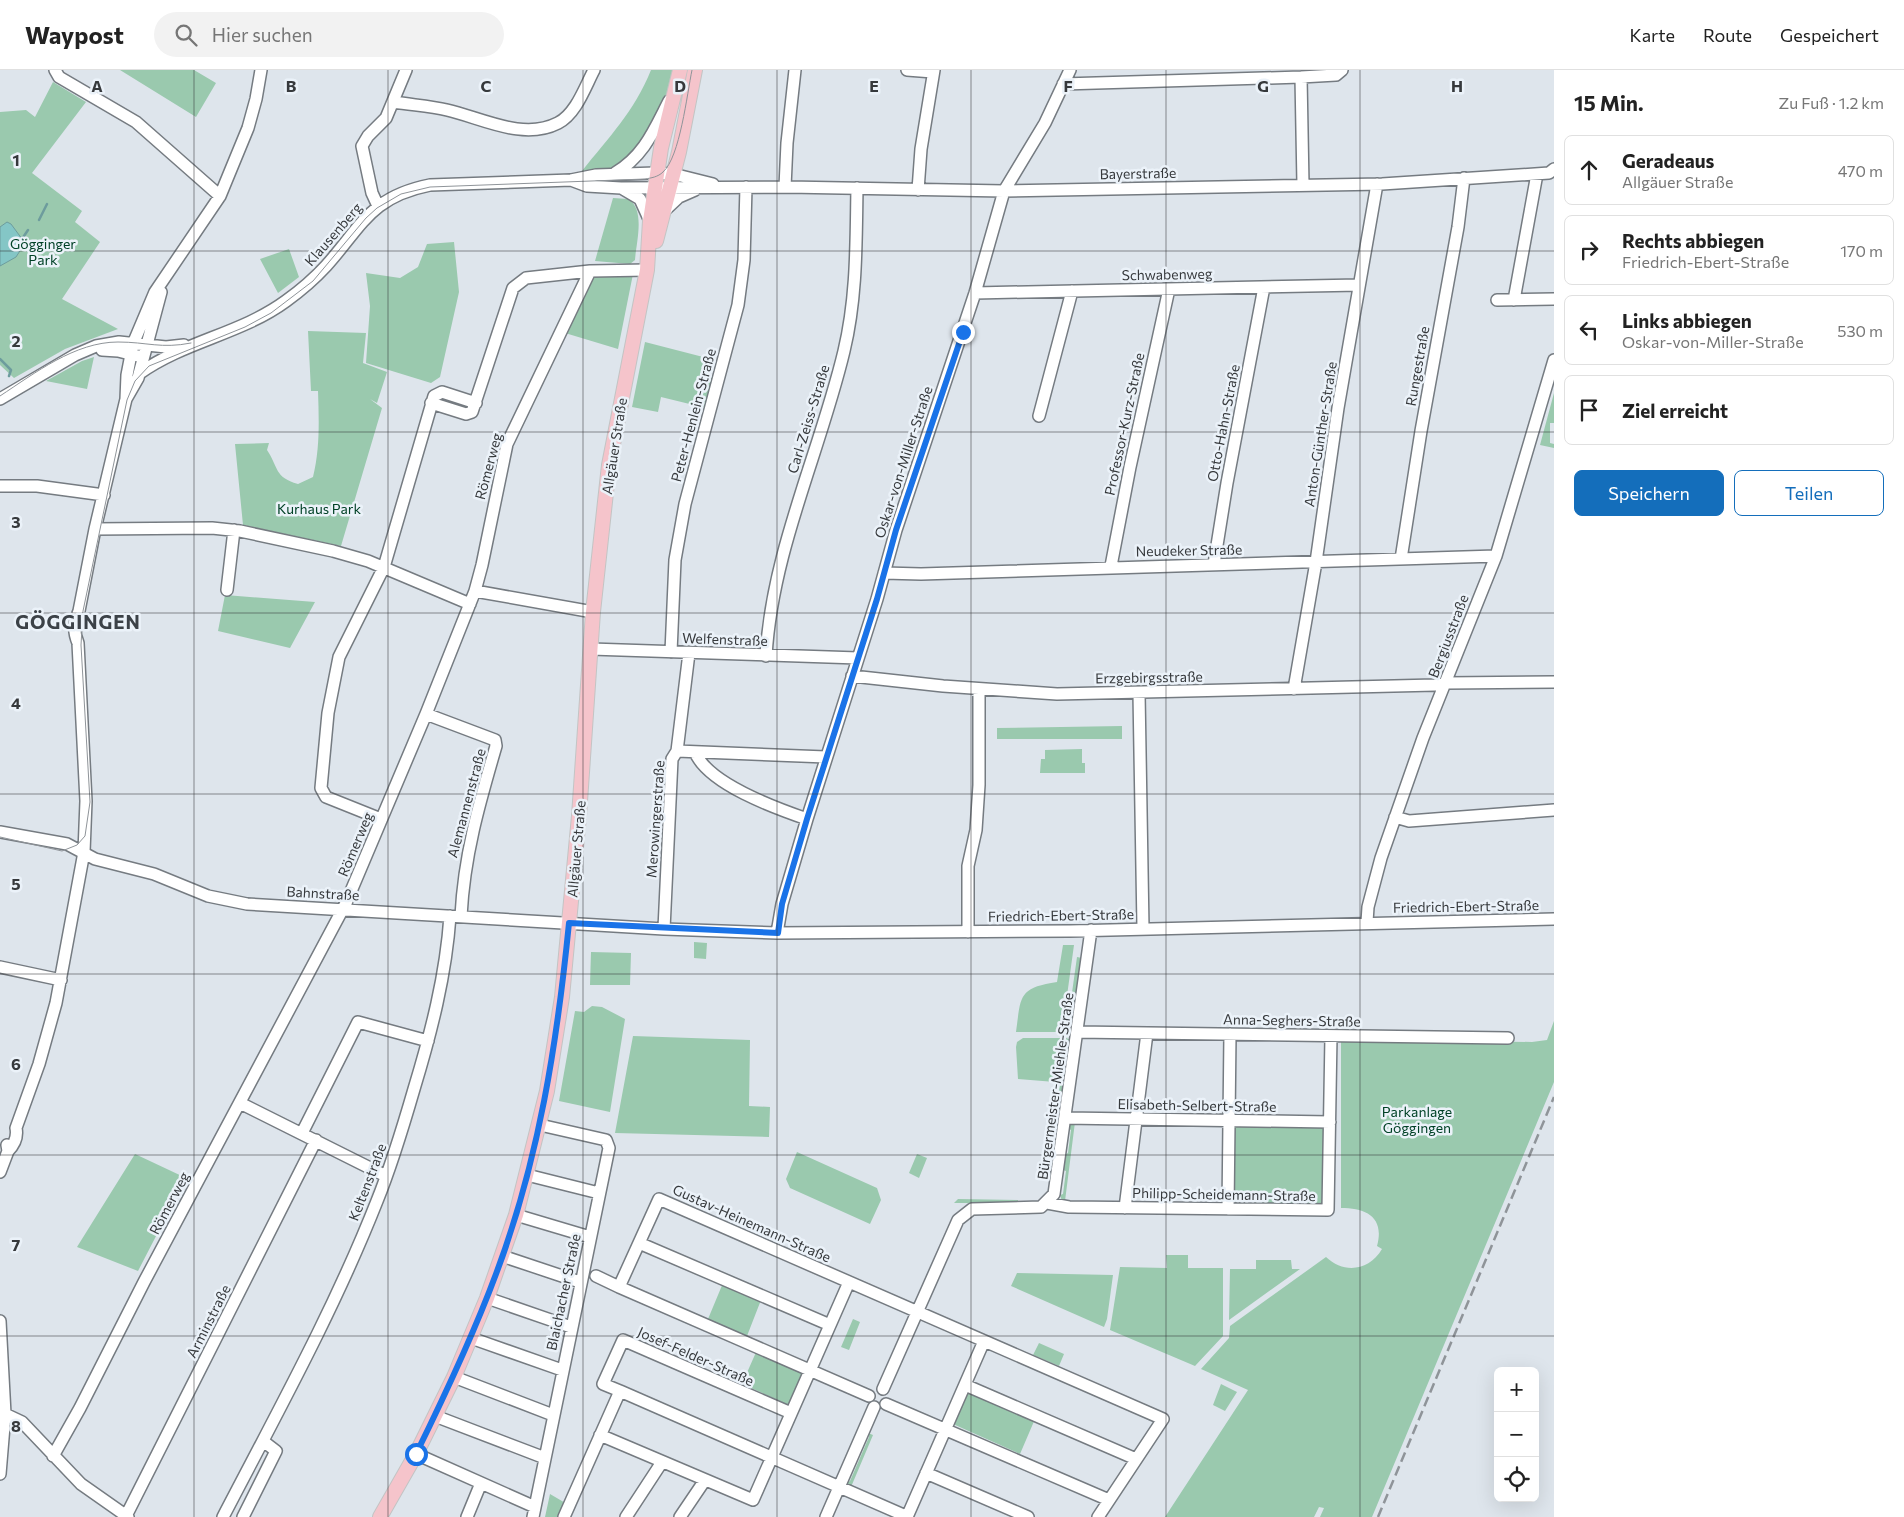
<!DOCTYPE html>
<html lang="de">
<head>
<meta charset="utf-8">
<style>
	:root { --surface:#fff; --page:#f2f2f2; --text:#222; --muted:#767676; --line:#e0e0e0; --accent:#146ebb }
	body { margin:0; font-family:Commissioner,sans-serif; background:var(--page); color:var(--text) }
	.controls { position:absolute; right:15px; bottom:15px; display:grid; overflow:hidden; border-radius:8px; box-shadow:0 5px 20px #0002 }
	.controls button { width:45px; height:45px; display:grid; place-items:center; padding:0; border:0; border-bottom:1px solid var(--line); background:var(--surface); color:var(--text); font:25px sans-serif }
	.stop { position:absolute; width:15px; height:15px; margin:-11px; border:4px solid #1a73e8; border-radius:50%; background:#fff }
	.stop.end { background:#1a73e8; border-color:#fff; box-shadow:0 1px 5px #0008 }
	.list { margin:0; padding:0; list-style:none }
	h2 { display:flex; justify-content:space-between; align-items:center; height:65px; margin:0; padding:0 20px; font-size:21px }
	h2 small { font-size:16px; font-weight:400; color:var(--muted) }
	.list li { display:grid; grid-template-columns:32px 1fr auto; gap:15px; align-items:center; box-sizing:border-box; height:70px; margin:0 10px 10px; padding:0 10px; border:1px solid var(--line); border-radius:8px }
	.list b { display:block; font-size:19px; white-space:nowrap }
	.list p { margin:0; font-size:16px; white-space:nowrap; color:var(--muted) }
	.list em { font-size:16px; font-style:normal; color:var(--muted) }
	.actions { display:flex; gap:10px; padding:15px 20px }
	.actions a { flex:1; padding:11px 0; border:1px solid var(--accent); border-radius:8px; text-align:center; font-size:18px; color:var(--accent) }
	.actions .main { background:var(--accent); color:#fff }
	.icon { flex:none; width:28px; height:28px; fill:none; stroke:currentColor; stroke-width:2; stroke-linecap:round; stroke-linejoin:round }
	.map { position:relative; flex:none; width:1554px; height:1447px; overflow:hidden }
	header { display:flex; align-items:center; gap:30px; box-sizing:border-box; height:70px; padding:0 25px; background:var(--surface); border-bottom:1px solid var(--line) }
	header strong { font-size:24px }
	nav { display:flex; gap:28px; margin-inline-start:auto; font-size:18px }
	.search { width:350px; height:45px; background:var(--page); display:flex; align-items:center; gap:12px; box-sizing:border-box; padding:0 18px; border-radius:28px; color:var(--muted); font-size:19px }
	main { display:flex }
	aside { flex:1; background:var(--surface) }
	.map>svg:first-child { display:block }
	.green { fill:#9ac9ae }
	.water { fill:#84c6c6; stroke:#6d9c9d }
	.lines { fill:none; stroke-linecap:round; stroke-linejoin:round }
	.stream { stroke:#6d9c9d; stroke-width:2.5 }
	.minor-casing { stroke:#757b81; stroke-width:14 }
	.major-casing { stroke:#c3c4c4; stroke-width:16 }
	.minor { stroke:#fff; stroke-width:11 }
	.major { stroke:#f5c4cb; stroke-width:14 }
	.tram { stroke:#8f9499; stroke-width:1 }
	.rail { stroke:#8f9499; stroke-width:2.5; stroke-dasharray:10 5; stroke-linecap:butt }
	.route { stroke:#1a73e8; stroke-width:6 }
	.grid { fill:none; stroke:#36393c; stroke-width:1; stroke-opacity:0.55 }
	.labels { text-anchor:middle; dominant-baseline:central; stroke-width:5; stroke-linejoin:round; paint-order:stroke }
	.street-label { font-size:14px; fill:#36393c; stroke:#ebf2f9 }
	.park-label { font-size:14px; fill:#004126; stroke:#ebf2f9 }
	.district-label { font-size:19px; font-weight:bold; letter-spacing:1px; fill:#3c4248; stroke:#ebf2f9 }
	.grid-label { font-size:16px; text-anchor:middle; font-weight:bold; fill:#36393c; stroke:#ebf2f9; stroke-width:5; stroke-linejoin:round; paint-order:stroke }
</style>
</head>
<body>
<header>
<strong>Waypost</strong>
<div class="search"><svg class="icon" aria-label="search" viewBox="0 0 24 24"><circle cx="10" cy="10" r="6"/><path d="M15 15l6 6"/></svg>Hier suchen</div>
<nav><a>Karte</a><a>Route</a><a>Gespeichert</a></nav>
</header>
<main>
<div class="map">
<svg width="1554" height="1447" viewBox="0 0 1554 1447">
	<rect width="100%" height="100%" fill="#dee5ec"/>
	<path class="green" d="M120,0h74l22,13 -20,34z
		M651,0h25l-19,50 -12,23 -26,24 -37,4c27,-34 52,-59 69,-101z
		M53,12l33,20 -54,71 50,38 -7,11 25,20 -38,57 56,30 -53,20 -51,29 -14,-13v-253l26,-2 9,7z
		M613,128l15,1c18,10 8,44 7,61l-5,4 -35,-3z
		M454,172l5,50 -19,85 -9,6 -65,-20 4,-57 -4,-33 34,5 18,-11 9,-23z
		M289,179l10,28 -21,16 -18,-34z
		M593,204h40l-15,75 -53,-16z
		M308,261l58,2 -3,30 24,9 -10,31 -7,-4 12,9 -41,138 -98,-21 -8,-81 34,-1 -2,7c12,18 7,27 31,34l15,-7c7,-29 6,-56 5,-86h-7z
		M645,272l62,16 -4,16 10,4 -7,30 -45,-11 -3,15 -26,-5z
		M94,287l-7,32 -41,-8 36,-20z
		M1554,323v30h-4v20l4,1v4l-14,-3z
		M225,525l90,7 -25,46 -72,-17z
		M1122,656v13h-125v-11z
		M1082,679v14h3v10h-45l1,-14h4v-9z
		M694,872l13,1 -1,16 -12,-1z
		M1063,875h11l-12,87h-46c5,-36 2,-44 41,-50z
		M591,882l40,1 -1,32h-40z
		M1077,887l5,1 -7,54 -3,-1v4l-3,-1z
		M592,936l10,1 23,12 -15,93 -51,-11 16,-90 9,1z
		M1554,951v61l-182,435h-52l4,-9 -5,-1 -5,10h-149l83,-127 -47,-21 28,-31 1,-12 96,-69c18,17 43,14 56,-8l-5,-3c8,-29 -11,-38 -36,-38v-169l191,3 15,-2z
		M633,966l117,4 -1,66 21,1 -1,30 -154,-4z
		M1023,968h38l-6,44 -37,-3 -2,-32 1,-5z
		M1066,968l6,2 -4,4 -8,66 2,2 -6,2z
		M1075,1052l-10,79h-3l-2,-6 3,-1 3,-23 -3,-1 3,-16 2,-1 3,-23 -2,-1 1,-6z
		M1232,1055l91,2 3,5 -2,72 -93,-1z
		M797,1082l80,36 4,12 -11,24 -80,-36 -4,-9z
		M135,1084l51,24 -48,93 -61,-24z
		M917,1084l10,4 -8,20 -10,-5z
		M958,1129l60,1v3h-64z
		M1166,1185h22v13h35v68l-28,30 -85,-36 10,-63 47,1z
		M1256,1190h35l1,9h8l-71,51 1,-51h26z
		M1017,1203l96,2 -6,44 -3,8 -93,-41z
		M723,1213l38,17 -14,36 -39,-17z
		M853,1249l7,3 -11,28 -8,-3z
		M1039,1273l25,11 -5,12 -26,-11z
		M757,1280l44,20 2,7 -14,28 -47,-21z
		M1221,1314l16,8 -12,19 -12,-6z
		M968,1322l67,27 -15,35 -67,-30 10,-28z
		M868,1363l5,2 -22,52 -5,-4 4,-2 19,-44z
		M550,1424l17,10 -6,13h-16z"/>
	<path class="water" d="M7,152l4,2 14,19 -9,14 -16,9v-39z"/>
	<g class="lines">
		<path class="stream" d="M39,150l8,-16
			M22,169l6,-9
			M0,289l11,11 -2,6"/>
		<defs>
			<path id="minor" d="M55,0l4,7 77,45 84,74
				M907,0l26,2
				M1301,7l2,108
				M1063,14l238,-7 35,-2 6,-5
				M394,32c18,3 36,4 53,8 35,8 76,31 111,13 18,-9 27,-36 36,-53
				M615,103c29,-17 39,-43 54,-72
				M571,110l16,6 34,2 167,-1 216,4 378,-7 167,-11 5,-4
				M785,117l2,-44 8,-73
				M623,119l17,10 10,22
				M918,120l3,-41 13,-79
				M378,136l-6,-13 -10,-47 6,-10 18,-18 20,-48
				M662,143l17,-16 16,-7
				M975,223l384,-8
				M1497,230l57,-1
				M1514,230l23,-126
				M102,280l16,1 20,5
				M140,303c45,-32 101,-39 146,-72 14,-10 28,-22 40,-35 36,-40 44,-69 104,-81l141,-5 25,-5 59,-2 18,1 40,10
				M0,329l75,-44 21,-9 23,-4 47,5 18,-2
				M126,329l12,-21 23,-86
				M431,333l35,11 6,-2 41,-124 13,-10 64,-7 57,-1
				M1039,346l33,-125
				M0,416h37l67,9
				M95,459l117,-1 28,3 93,20 35,10 102,43
				M1401,489l20,-128 37,-204 6,-49
				M1214,494l13,-81 37,-196
				M1111,496l19,-99 39,-178
				M884,503l37,1 575,-18
				M227,520l7,-60
				M475,521l118,21
				M591,579l267,9
				M671,582l4,-92 10,-56 53,-199 6,-45 2,-73
				M766,586c6,-105 54,-204 78,-305 13,-54 12,-108 13,-163
				M852,606l91,10 114,8 378,-9 11,-2 108,-1
				M1294,619l22,-127 22,-154 39,-224
				M1139,623l4,235
				M426,644l69,26 1,6c-17,58 -32,110 -35,170
				M677,681l149,6
				M695,682c13,32 80,56 112,67
				M1395,747l14,4 145,-11
				M381,749l-55,-22 -5,-9 7,-75 11,-56 45,-90 50,-171 8,-4 34,11
				M0,762l67,12 28,15 59,15 54,22 39,8 417,25 113,4 293,-2 484,-12
				M1367,852l1,-15 13,-49 42,-120 73,-182 58,-196
				M664,859l8,-170 5,-8 12,-98
				M968,862v-66l8,-36 3,-45v-96
				M777,863l5,-29 25,-85 70,-220 19,-69 79,-237 29,-102 41,-68 25,-53
				M0,897l61,13
				M1077,962l431,6
				M240,1033l146,73
				M1065,1048l265,4
				M302,1063l56,-111 70,19
				M8,1081c6,-6 10,-13 8,-23l23,-64 17,-61 28,-151 2,-51 -8,-158c-5,-12 -4,-20 1,-32l16,-82 31,-130 1,-24 6,-31 22,-52 65,-96 28,-68 8,-29 5,-29
				M0,1102l8,-21 -1,-6
				M527,1105l72,18
				M1047,1133l22,4 259,3 3,-174
				M1125,1138l22,-175
				M1228,1139l2,-175
				M516,1145l74,22
				M639,1173l191,82
				M502,1186l78,26
				M596,1206l23,11
				M487,1228l84,29
				M0,1251l5,93 -5,60
				M471,1268l91,32
				M454,1307l99,38
				M965,1315l171,74
				M883,1319l75,-169 14,-11 69,-2 13,-13 37,-264
				M620,1321l-17,-7 20,-44 168,73
				M869,1326l-250,-109 40,-88 504,220 -65,98
				M886,1334l223,96
				M5,1344l17,8 59,62 47,33
				M435,1346l110,42
				M600,1365l153,65 96,-218
				M416,1384l119,53
				M53,1386l27,-48 64,-126 202,-379 80,-189 49,-123 7,-26 25,-121 83,-173
				M926,1403l102,44
				M126,1446l190,-376
				M223,1447c54,-104 111,-207 154,-316 15,-37 26,-74 37,-112 17,-56 32,-114 36,-173
				M243,1447l33,-66 -13,-10
				M467,1447l14,-34
				M533,1447l76,-369 -3,-8 -66,-15
				M564,1447l56,-126 288,126
				M626,1447l36,-55
				M680,1447l25,-37
				M826,1447l48,-110
				M907,1447l77,-176"/>
			<path id="major" d="M656,171l23,-89 16,-82
				M380,1447l36,-63 38,-77 33,-79 29,-83 31,-124 15,-94 17,-181 14,-204 16,-147 38,-195 3,-49 11,-73 19,-78"/>
		</defs>
		<use href="#minor" class="minor-casing"/>
		<use href="#major" class="major-casing"/>
		<use href="#minor" class="minor"/>
		<use href="#major" class="major"/>
		<path class="tram" d="M0,326c35,-23 75,-54 118,-54 29,0 43,7 73,1
			M0,767l62,14 15,-6 8,-9 5,-34 -9,-157 2,-34 44,-211 8,-19 14,-15 96,-39 26,-14 42,-32 53,-63 11,-10 24,-14 29,-7 215,-8c6,-1 13,-2 18,-7 17,-15 24,-78 29,-102"/>
		<path class="rail" d="M1378,1447l176,-420"/>
	</g>
	<g class="lines">
		<path class="route" d="M416,1384c29,-59 57,-118 80,-180 43,-114 61,-231 73,-351l209,10 4,-29 25,-85 70,-220 19,-69 67,-198"/>
	</g>
	<path class="grid" d="M194,0v1447M388,0v1447M583,0v1447M777,0v1447M971,0v1447M1166,0v1447M1360,0v1447M0,181h1554M0,362h1554M0,543h1554M0,724h1554M0,904h1554M0,1085h1554M0,1266h1554"/>
	<g class="labels">
		<g class="street-label">
			<text transform="translate(1138 103) rotate(-1)">Bayerstraße</text>
			<text transform="translate(333 164) rotate(-49)">Klausenberg</text>
			<text transform="translate(1167 204) rotate(-1)">Schwabenweg</text>
			<text transform="translate(1417 296) rotate(-80)">Rungestraße</text>
			<text transform="translate(693 345) rotate(-75)">Peter-Henlein-Straße</text>
			<text transform="translate(808 349) rotate(-73)">Carl-Zeiss-Straße</text>
			<text transform="translate(1223 353) rotate(-79)">Otto-Hahn-Straße</text>
			<text transform="translate(1124 354) rotate(-78)">Professor-Kurz-Straße</text>
			<text transform="translate(1320 364) rotate(-81)">Anton-Günther-Straße</text>
			<text transform="translate(614 376) rotate(-81)">Allgäuer Straße</text>
			<text transform="translate(903 392) rotate(-72)">Oskar-von-Miller-Straße</text>
			<text transform="translate(488 396) rotate(-75)">Römerweg</text>
			<text transform="translate(1189 480) rotate(-1)">Neudeker Straße</text>
			<text transform="translate(1448 566) rotate(-69)">Bergiusstraße</text>
			<text transform="translate(725 569) rotate(2)">Welfenstraße</text>
			<text transform="translate(1149 607) rotate(-1)">Erzgebirgsstraße</text>
			<text transform="translate(466 733) rotate(-75)">Alemannenstraße</text>
			<text transform="translate(655 749) rotate(-86)">Merowingerstraße</text>
			<text transform="translate(355 774) rotate(-67)">Römerweg</text>
			<text transform="translate(576 779) rotate(-85)">Allgäuer Straße</text>
			<text transform="translate(323 823) rotate(3)">Bahnstraße</text>
			<text transform="translate(1466 836) rotate(-1)">Friedrich-Ebert-Straße</text>
			<text transform="translate(1061 845) rotate(-1)">Friedrich-Ebert-Straße</text>
			<text transform="translate(1292 950) rotate(1)">Anna-Seghers-Straße</text>
			<text transform="translate(1055 1016) rotate(-82)">Bürgermeister-Miehle-Straße</text>
			<text transform="translate(1197 1035) rotate(1)">Elisabeth-Selbert-Straße</text>
			<text transform="translate(367 1112) rotate(-69)">Keltenstraße</text>
			<text transform="translate(1224 1124) rotate(1)">Philipp-Scheidemann-Straße</text>
			<text transform="translate(169 1133) rotate(-62)">Römerweg</text>
			<text transform="translate(752 1153) rotate(24)">Gustav-Heinemann-Straße</text>
			<text transform="translate(563 1222) rotate(-78)">Blaichacher Straße</text>
			<text transform="translate(208 1251) rotate(-63)">Arminstraße</text>
			<text transform="translate(696 1286) rotate(24)">Josef-Felder-Straße</text>
		</g>
		<g class="park-label">
			<text x="43" y="173">Gögginger<tspan x="43" dy="16">Park</tspan></text>
			<text x="319" y="438">Kurhaus Park</text>
			<text x="1417" y="1041">Parkanlage<tspan x="1417" dy="16">Göggingen</tspan></text>
		</g>
		<g class="district-label">
			<text x="78" y="551">GÖGGINGEN</text>
		</g>
	</g>
	<g class="grid-label">
		<text x="97" y="22">A</text>
		<text x="291" y="22">B</text>
		<text x="486" y="22">C</text>
		<text x="680" y="22">D</text>
		<text x="874" y="22">E</text>
		<text x="1068" y="22">F</text>
		<text x="1263" y="22">G</text>
		<text x="1457" y="22">H</text>
		<text x="16" y="96">1</text>
		<text x="16" y="277">2</text>
		<text x="16" y="458">3</text>
		<text x="16" y="639">4</text>
		<text x="16" y="820">5</text>
		<text x="16" y="1000">6</text>
		<text x="16" y="1181">7</text>
		<text x="16" y="1362">8</text>
	</g>
</svg>
<div class="controls">
<button>+</button>
<button>−</button>
<button><svg class="icon" aria-label="locate" viewBox="0 0 24 24"><circle cx="12" cy="12" r="6"/><path d="M12 2v4M12 18v4M2 12h4M18 12h4"/></svg></button>
</div>
<div class="stop" style="left:416px;top:1384px"></div>
<div class="stop end" style="left:963px;top:262px"></div>
</div>
<aside>
<h2>15 Min.<small>Zu Fuß · 1.2 km</small></h2>
<ul class="list">
<li><svg class="icon" aria-label="ahead" viewBox="0 0 24 24"><path d="M12 20V5M6 11l6-6 6 6"/></svg><div><b>Geradeaus</b><p>Allgäuer Straße</p></div><em>470 m</em></li>
<li><svg class="icon" aria-label="right" viewBox="0 0 24 24"><path d="M7 20v-9h11M14 6l5 5-5 5"/></svg><div><b>Rechts abbiegen</b><p>Friedrich-Ebert-Straße</p></div><em>170 m</em></li>
<li><svg class="icon" aria-label="left" viewBox="0 0 24 24"><path d="M17 20v-9H6M10 6l-5 5 5 5"/></svg><div><b>Links abbiegen</b><p>Oskar-von-Miller-Straße</p></div><em>530 m</em></li>
<li><svg class="icon" aria-label="arrive" viewBox="0 0 24 24"><path d="M6 21V4h12l-3 4 3 4H6"/></svg><div><b>Ziel erreicht</b></div></li>
</ul>
<div class="actions"><a class="main">Speichern</a><a>Teilen</a></div>
</aside>
</main>
</body>
</html>
